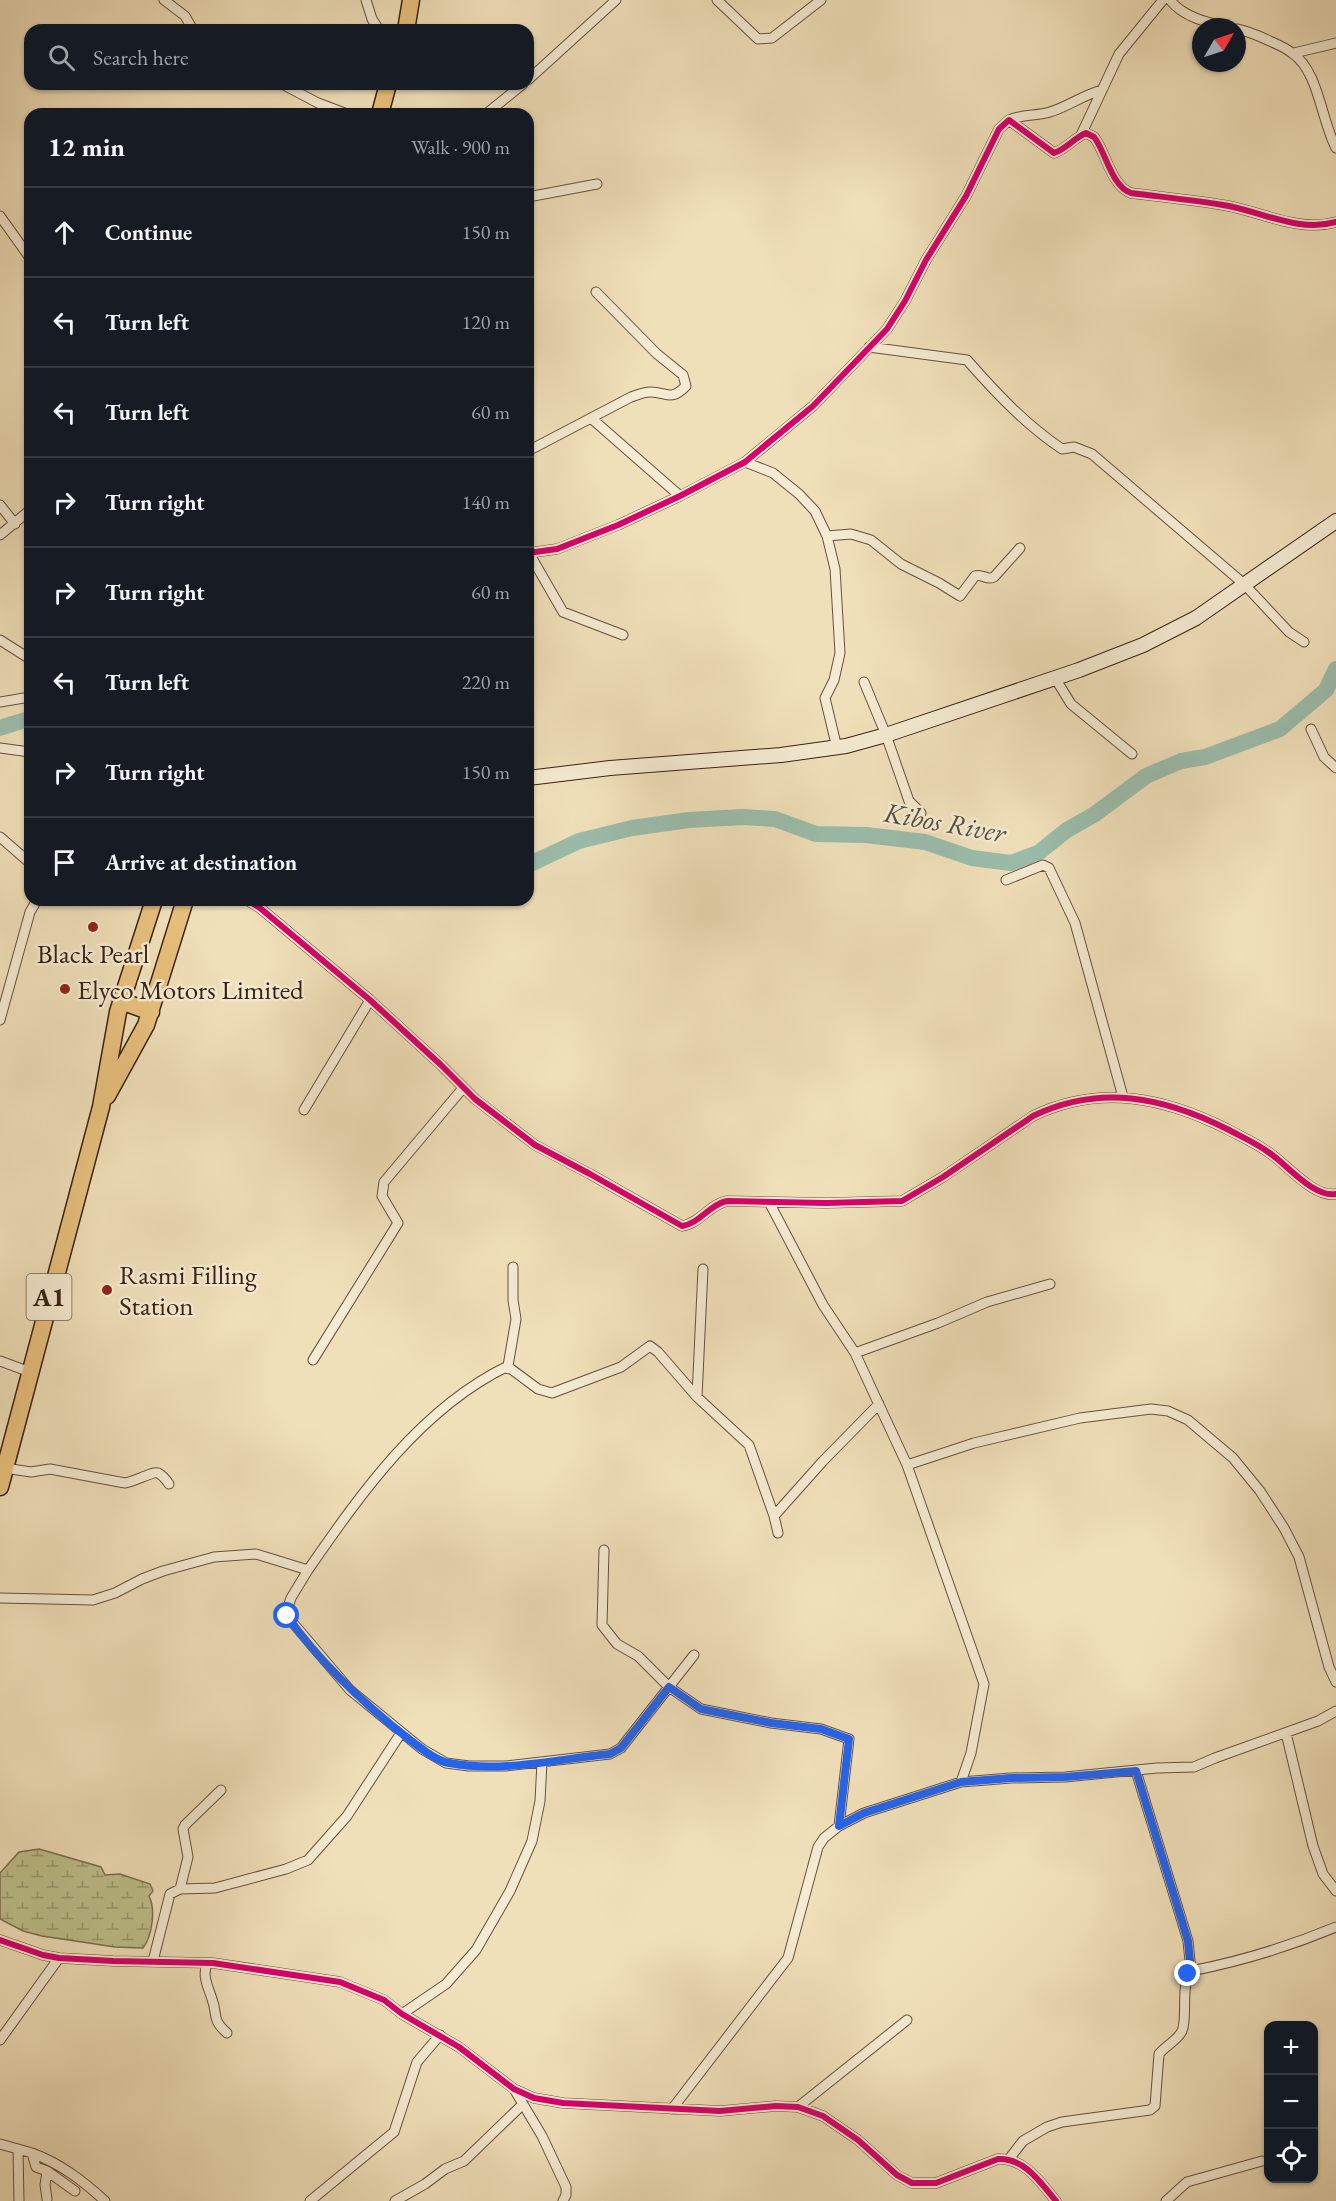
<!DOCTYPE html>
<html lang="en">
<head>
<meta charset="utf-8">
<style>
	:root { --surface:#171b24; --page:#20242c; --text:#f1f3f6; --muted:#9ea1a6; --line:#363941 }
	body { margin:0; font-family:"EB Garamond",serif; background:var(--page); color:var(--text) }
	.controls { position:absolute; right:18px; bottom:18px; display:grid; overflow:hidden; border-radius:12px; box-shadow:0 2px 4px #0004 }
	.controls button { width:54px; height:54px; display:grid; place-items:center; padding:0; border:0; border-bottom:2px solid var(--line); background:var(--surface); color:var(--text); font:30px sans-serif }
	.compass { position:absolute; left:1192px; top:18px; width:54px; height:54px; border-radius:50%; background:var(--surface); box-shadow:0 2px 4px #0004; rotate:51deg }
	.stop { position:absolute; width:18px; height:18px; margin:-14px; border:4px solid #2563eb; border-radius:50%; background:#fff }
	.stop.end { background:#2563eb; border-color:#fff; box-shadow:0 2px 6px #0008 }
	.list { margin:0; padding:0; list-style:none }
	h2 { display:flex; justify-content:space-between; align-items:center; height:78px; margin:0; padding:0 24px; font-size:26px }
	h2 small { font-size:20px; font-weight:400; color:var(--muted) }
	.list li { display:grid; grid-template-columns:39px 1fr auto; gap:18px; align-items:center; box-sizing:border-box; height:90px; padding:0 24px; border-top:2px solid var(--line) }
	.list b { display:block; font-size:22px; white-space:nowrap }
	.list em { font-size:20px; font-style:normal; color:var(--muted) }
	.icon { flex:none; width:33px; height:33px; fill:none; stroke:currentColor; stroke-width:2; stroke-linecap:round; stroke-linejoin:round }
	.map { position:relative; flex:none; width:1336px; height:2201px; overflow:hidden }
	.search { position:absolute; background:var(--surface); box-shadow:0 2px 4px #0004; left:24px; top:24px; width:510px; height:66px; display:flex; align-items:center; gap:15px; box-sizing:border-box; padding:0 21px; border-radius:18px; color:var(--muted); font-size:22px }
	.panel { position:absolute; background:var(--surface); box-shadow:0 2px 4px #0004; left:24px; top:108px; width:510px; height:798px; border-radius:18px }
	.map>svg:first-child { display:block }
	.wetland { fill:url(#wetland-marsh); stroke:#7c7050; stroke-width:1.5 }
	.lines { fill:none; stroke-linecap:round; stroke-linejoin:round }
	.river { stroke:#9bbdac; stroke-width:16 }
	.minor-casing { stroke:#67503e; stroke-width:11 }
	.secondary-casing { stroke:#392015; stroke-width:16 }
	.trunk-casing { stroke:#392015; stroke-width:19 }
	.minor { stroke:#f5ebd2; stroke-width:9 }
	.secondary { stroke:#f5ebd2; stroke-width:14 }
	.trunk { stroke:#e8c07d; stroke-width:16 }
	.cycleway-casing { stroke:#f5ebd2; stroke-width:10 }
	.cycleway { stroke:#d6006c; stroke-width:6 }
	.route { stroke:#2563eb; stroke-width:8 }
	.poi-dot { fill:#8f2418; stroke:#f5ebd2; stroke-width:2 }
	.labels { text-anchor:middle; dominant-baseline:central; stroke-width:5; stroke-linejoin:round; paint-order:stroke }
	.shield { fill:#f5ebd2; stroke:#715d4e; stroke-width:1.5 }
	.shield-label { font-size:26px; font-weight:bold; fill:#392015 }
	.poi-label { font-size:27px; fill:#392015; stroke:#f5ebd2; text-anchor:start }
	.water-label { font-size:28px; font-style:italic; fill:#564f42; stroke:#f5ebd2 }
</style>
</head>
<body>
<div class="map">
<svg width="1336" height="2201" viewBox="0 0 1336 2201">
	<defs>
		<pattern id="wetland-marsh" width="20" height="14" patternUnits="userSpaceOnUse" patternTransform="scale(1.5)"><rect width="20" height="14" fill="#bec18c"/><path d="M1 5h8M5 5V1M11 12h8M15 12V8" fill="none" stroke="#9b9c71"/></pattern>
	</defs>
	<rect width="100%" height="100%" fill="#f0e0ba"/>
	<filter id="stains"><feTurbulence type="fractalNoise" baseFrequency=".00333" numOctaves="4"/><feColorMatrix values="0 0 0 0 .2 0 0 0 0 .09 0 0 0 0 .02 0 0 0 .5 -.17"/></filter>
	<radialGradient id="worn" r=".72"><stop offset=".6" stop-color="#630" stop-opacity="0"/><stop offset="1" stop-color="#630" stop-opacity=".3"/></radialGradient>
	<path class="wetland" d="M39,1849l62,18 4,8 15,-1 30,10 3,7 -4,5c7,14 3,40 -6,52l-28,-1 -73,-11 -19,-5 -23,-12v-46l19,-21z"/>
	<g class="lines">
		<path class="river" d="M0,728l25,-8 5,1
			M528,865l51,-24 53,-13 57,-8 53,-3 33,2 41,15 50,1 59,7 47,16 39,5 27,-10 29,-23 28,-16 51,-38 35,-15 24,-4 75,-28 46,-39 10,-21"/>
		<defs>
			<path id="minor" d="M164,0l21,16 8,14
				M366,0l6,19 7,11
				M717,0l41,39 14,-1 49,-38
				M1170,0c13,17 38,23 58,27
				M1237,29c12,2 24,8 35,13 7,3 14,6 20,11 27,18 29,67 44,95
				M1294,53l42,-10
				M528,80l88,-80
				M282,84l36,19 29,11
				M486,114l37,-30
				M1009,120c13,-6 28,-4 41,-8 19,-6 33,-17 52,-22
				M1081,135l38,-81 44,-54
				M528,197l69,-13
				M0,216l30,42
				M869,347l98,13c29,33 59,65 95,89l12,-2 18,7 152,130 45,48 15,10
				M591,418l89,78
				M528,451l103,-54c6,-2 13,-5 19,-5 18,0 20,10 36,-6l-3,-11 -26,-21 -61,-62
				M745,462l28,11 26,21 16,17 12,25 8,33 5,84 -6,27 -9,18 12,50
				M0,505l15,19
				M0,535l30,-25
				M827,536l24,-2 20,6 30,24 38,19 21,13 15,-20c7,-3 12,5 19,1l26,-29
				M528,553l29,-4 61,-24 62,-29 65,-34 68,-56 74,-77 18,-28 21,-41 40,-64 33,-67 10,-9 45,33c12,-4 20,-15 32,-20l8,4c12,15 17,49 37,56 31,4 62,7 92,12 38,6 75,28 113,17
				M529,553l34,59 60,23
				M0,640l30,19
				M1055,678l16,26 61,50
				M864,682l22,53 23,66 12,12
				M0,702l30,-5
				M1311,729l13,28 12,11
				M0,748l30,4
				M0,837l30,26
				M1006,880l37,-15 6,3 26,55 48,174
				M247,900l13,8 110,92 71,65 34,34 60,46 55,29 92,52c17,-2 28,-22 45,-25l99,2 76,-2 41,-24 90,-61c67,-32 130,-19 194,13 15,8 31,15 44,25 16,11 43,44 65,40
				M0,1020l30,-108 7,-12
				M304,1110l66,-110
				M769,1202l54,103 32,48 52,112 67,-22 106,-25 71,-9 17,2 20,9 45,38 27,33 24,37 15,29 30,110 7,15
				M855,1353l83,-30 49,-21 63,-18
				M313,1360l85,-137 -16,-27 2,-14 79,-94
				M0,1361l30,11
				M504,1368l7,1 27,20 14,4 69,-26 29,-21 8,6 39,45 52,48 25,71 4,17
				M697,1397l6,-128
				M907,1465l77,219 -13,69 -10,29
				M5,1468l26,4 19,-3 75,14c9,-1 28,-12 33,-10 4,2 9,8 11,11
				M774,1516l49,-55 56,-57
				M604,1550l-2,75 15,19 21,12 31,31 32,22 70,14 50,6 28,10 -10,87
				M308,1570l-17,28 -4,12v6l63,74 72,59 24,14 23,3h37l104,-12 11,-6 73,-93
				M0,1598l93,2 22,-7 27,-14 21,-8 51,-14 42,-3 52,16c54,-78 113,-162 200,-204l8,-47 -3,-19v-33
				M1286,1733l27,113 10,28 13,17
				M1136,1771l52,170 3,30
				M180,1889l8,-32 -5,-28 2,-4 36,-35
				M0,1940l43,15 16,3 54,3 100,2 127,19 44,18 18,14 57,33 55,42 20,9 29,5 157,8 56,-5 22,1 25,9 35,24 39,35 15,8h24l62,-24c27,-1 42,23 58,42
				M153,1961l17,-67 10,-5 35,-1 71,-19 22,-9 39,-44 54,-83
				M207,1963c-5,14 1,23 5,36 6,16 -1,20 15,34
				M402,2014l44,-30 30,-34 34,-59 22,-50 8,-40 2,-39
				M0,2040l59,-82
				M514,2089l28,47 24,51v8l-3,6
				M798,2107l109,-87
				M672,2109l116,-151 30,-111 6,-9 15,-12 25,-13 97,-31 50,-4 54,-1 92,-9 37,-1 21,-9 103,-37 18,-10
				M0,2144l18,5
				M32,2153c29,11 50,27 73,48
				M1009,2159l14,-18 24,-14 15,-5 88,-12 5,-4 4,-52c6,-8 19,-14 23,-23 6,-13 -2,-47 9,-60 51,-10 97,-24 145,-44
				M47,2171l28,20
				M19,2201l-1,-52 14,4 4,14 11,4 -2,14 2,14
				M310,2201l84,-69 23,-70 23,-27
				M395,2201l30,-17 20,-15 19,-8 58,-56
				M1166,2201l21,-19 75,-21"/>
			<path id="secondary" d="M528,778l82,-10 171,-13 65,-9 40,-11 193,-65 64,-25 53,-27 140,-97"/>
			<path id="trunk" d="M406,30l5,-30
				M380,114l8,-30
				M121,1001l30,11
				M107,1096l39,-71 39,-125
				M0,1487l101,-380 17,-95 36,-112"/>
		</defs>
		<use href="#minor" class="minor-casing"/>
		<use href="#secondary" class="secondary-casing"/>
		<use href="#trunk" class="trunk-casing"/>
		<use href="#minor" class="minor"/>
		<use href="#secondary" class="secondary"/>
		<use href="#trunk" class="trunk"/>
		<defs>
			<path id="cycleway" d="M528,553l29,-4 61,-24 62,-29 65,-34 68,-56 74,-77 18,-28 21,-41 40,-64 33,-67 10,-9 45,33c12,-4 20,-15 32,-20l8,4c12,15 17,49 37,56 31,4 62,7 92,12 38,6 75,28 113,17
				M247,900l13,8 110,92 71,65 34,34 60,46 55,29 92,52c17,-2 28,-22 45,-25l99,2 76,-2 41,-24 90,-61c67,-32 130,-19 194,13 15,8 31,15 44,25 16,11 43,44 65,40
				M0,1940l43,15 16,3 54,3 100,2 127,19 44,18 18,14 57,33 55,42 20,9 29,5 157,8 56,-5 22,1 25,9 35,24 39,35 15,8h24l62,-24c27,-1 42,23 58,42"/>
		</defs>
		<use href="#cycleway" class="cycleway-casing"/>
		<use href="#cycleway" class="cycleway"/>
	</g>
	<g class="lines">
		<path class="route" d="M287,1616c34,48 77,88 123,124 11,8 26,21 39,23 53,10 108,-4 161,-9l11,-6 48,-61 32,22 70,14 50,6 28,10 -10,87 25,-13 97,-31 50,-4 54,-1 71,-6 52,170 3,30 -3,3"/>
	</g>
	<g class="poi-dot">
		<circle cx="93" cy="927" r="6"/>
		<circle cx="65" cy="989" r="6"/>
		<circle cx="107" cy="1290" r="6"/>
	</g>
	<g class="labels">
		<rect class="shield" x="26.5" y="1274" width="45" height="46" rx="4.5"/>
		<g class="shield-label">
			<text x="49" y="1297">A1</text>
		</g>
		<g class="poi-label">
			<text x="93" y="953" text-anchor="middle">Black Pearl</text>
			<text x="77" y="989">Elyco Motors Limited</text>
			<text x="119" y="1274">Rasmi Filling<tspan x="119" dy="31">Station</tspan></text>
		</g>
		<g class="water-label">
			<text transform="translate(945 822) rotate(10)">Kibos River</text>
		</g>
	</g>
	<rect width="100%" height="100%" filter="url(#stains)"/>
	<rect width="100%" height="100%" fill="url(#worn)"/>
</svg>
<div class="controls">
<button>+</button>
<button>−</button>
<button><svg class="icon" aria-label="locate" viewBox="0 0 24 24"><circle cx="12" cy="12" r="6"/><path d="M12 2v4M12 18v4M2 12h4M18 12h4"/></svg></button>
</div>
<svg class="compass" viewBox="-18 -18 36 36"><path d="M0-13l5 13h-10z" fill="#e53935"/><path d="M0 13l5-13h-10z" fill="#9ea1a6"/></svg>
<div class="stop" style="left:287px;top:1616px"></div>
<div class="stop end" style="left:1188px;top:1974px"></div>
<div class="search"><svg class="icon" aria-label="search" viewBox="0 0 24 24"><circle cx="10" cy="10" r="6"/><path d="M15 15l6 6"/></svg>Search here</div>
<section class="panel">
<h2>12 min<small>Walk · 900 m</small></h2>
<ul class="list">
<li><svg class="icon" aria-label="ahead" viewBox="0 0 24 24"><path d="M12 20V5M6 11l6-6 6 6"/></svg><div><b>Continue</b></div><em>150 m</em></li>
<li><svg class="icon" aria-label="left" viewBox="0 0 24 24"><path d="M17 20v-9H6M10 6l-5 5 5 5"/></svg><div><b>Turn left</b></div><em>120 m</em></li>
<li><svg class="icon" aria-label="left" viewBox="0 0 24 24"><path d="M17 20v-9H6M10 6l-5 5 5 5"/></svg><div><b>Turn left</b></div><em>60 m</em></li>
<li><svg class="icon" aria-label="right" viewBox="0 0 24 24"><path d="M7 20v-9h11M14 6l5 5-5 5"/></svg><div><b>Turn right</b></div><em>140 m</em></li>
<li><svg class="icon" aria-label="right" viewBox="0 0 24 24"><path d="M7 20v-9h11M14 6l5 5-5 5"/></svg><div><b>Turn right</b></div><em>60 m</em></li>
<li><svg class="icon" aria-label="left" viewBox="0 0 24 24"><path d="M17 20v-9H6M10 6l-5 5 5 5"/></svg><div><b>Turn left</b></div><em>220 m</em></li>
<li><svg class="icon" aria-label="right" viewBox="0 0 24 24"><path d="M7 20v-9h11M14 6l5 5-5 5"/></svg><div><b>Turn right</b></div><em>150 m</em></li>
<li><svg class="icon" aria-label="arrive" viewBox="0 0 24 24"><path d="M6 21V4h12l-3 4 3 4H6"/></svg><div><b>Arrive at destination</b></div></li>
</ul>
</section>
</div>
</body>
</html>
